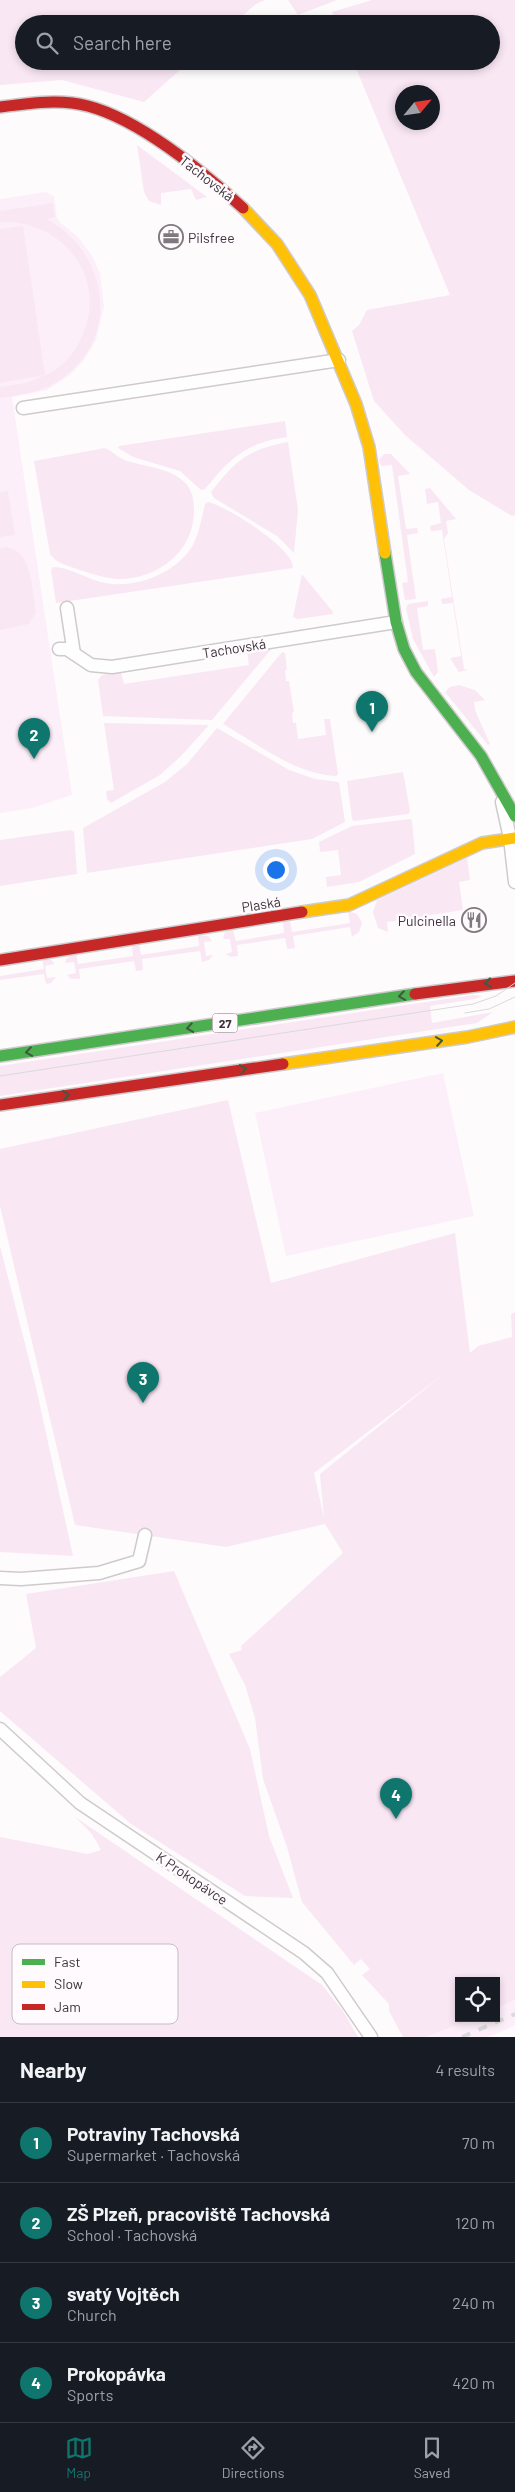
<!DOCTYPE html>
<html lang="en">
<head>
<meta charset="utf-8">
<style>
	:root { --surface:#171b24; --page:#242831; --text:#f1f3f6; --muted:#9ea1a6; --line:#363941; --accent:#0f766e }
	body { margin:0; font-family:Barlow,sans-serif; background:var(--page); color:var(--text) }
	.controls { position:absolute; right:15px; bottom:15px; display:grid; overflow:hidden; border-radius:0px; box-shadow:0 2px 8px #0003 }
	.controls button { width:45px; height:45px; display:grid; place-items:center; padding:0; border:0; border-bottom:1px solid var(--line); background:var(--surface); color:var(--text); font:25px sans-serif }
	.compass { position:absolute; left:395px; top:85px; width:45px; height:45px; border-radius:50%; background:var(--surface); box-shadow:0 2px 8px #0003; rotate:61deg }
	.you { position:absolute; left:275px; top:869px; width:18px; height:18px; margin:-12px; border:4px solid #fff; border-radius:50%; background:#1a73e8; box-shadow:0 0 0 8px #1a73e833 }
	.badge { display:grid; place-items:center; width:32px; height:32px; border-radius:50%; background:var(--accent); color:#fff; font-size:16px; font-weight:700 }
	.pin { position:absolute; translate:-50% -41px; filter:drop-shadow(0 1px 2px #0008) }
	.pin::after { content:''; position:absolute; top:26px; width:18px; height:15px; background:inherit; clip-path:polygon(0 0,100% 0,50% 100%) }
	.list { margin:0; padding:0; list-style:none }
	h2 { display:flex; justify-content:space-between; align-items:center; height:65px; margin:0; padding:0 20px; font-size:21px }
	h2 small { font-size:16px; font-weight:400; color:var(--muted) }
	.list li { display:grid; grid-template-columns:32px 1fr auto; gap:15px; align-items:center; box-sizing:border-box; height:80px; padding:0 20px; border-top:1px solid var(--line) }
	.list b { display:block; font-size:19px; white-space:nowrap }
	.list p { margin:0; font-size:16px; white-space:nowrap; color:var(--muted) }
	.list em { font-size:16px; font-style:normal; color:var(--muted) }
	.icon { flex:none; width:28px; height:28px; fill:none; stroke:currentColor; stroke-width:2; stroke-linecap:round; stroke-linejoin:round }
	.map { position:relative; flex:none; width:515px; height:2037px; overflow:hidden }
	.search { position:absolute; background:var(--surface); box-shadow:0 2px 8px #0003; left:15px; right:15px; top:15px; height:55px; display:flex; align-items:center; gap:12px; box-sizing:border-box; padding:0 18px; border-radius:28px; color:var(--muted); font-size:19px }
	.sheet { height:385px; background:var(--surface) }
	nav { display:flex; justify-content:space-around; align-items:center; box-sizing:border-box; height:70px; border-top:1px solid var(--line); background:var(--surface); font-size:14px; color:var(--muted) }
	nav a { display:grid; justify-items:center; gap:2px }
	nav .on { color:var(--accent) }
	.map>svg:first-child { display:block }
	.built { fill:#fdeff9 }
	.green { fill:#fae7f4; fill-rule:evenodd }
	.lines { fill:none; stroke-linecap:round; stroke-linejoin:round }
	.street-casing { stroke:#cfcbcd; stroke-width:15 }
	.fast-casing { stroke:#cfcbcd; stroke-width:14 }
	.slow-casing { stroke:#cfcbcd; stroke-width:14 }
	.jam-casing { stroke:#cfcbcd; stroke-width:14 }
	.street { stroke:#fffeff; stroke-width:12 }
	.fast { stroke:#4caf50; stroke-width:11 }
	.slow { stroke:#ffc107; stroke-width:11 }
	.jam { stroke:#c62828; stroke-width:11 }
	.tram { stroke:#dadada; stroke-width:1 }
	.rail { stroke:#dadada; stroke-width:4; stroke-dasharray:9 9; stroke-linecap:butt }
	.oneway { stroke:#415941 }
	.labels { text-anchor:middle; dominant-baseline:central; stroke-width:5; stroke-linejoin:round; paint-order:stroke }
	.shield { fill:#fefafd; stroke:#766f74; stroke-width:1 }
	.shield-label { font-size:12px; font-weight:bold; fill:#3c343a }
	.street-label { font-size:14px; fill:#3c343a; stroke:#fefafd }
	.poi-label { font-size:14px; fill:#3c343a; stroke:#fefafd; text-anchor:start }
	.key { fill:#fefafd; stroke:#c4bfc2; stroke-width:1 }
	.key-label { font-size:14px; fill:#3c343a }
</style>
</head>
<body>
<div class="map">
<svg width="515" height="2037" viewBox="0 0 515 2037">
	<rect width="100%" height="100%" fill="#fdfbfc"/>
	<path class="built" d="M46,192l8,4 3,22 3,4 18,15 14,19 8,17 4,34 -8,33 -12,20 -14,15 -23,15 -35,7 60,398 -40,13 -32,5v-614z
		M443,1073l31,143 -188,40 -31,-143z
		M515,2000v25l-8,4 -19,8h-62l49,-19h21v-9z"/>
	<path class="green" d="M0,0h265l-9,4 -23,20h-209v37h166l-46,41 -82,-22 -62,5z
		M288,0h49l-39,15z
		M372,0h143v515l-3,1 -43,-26 -64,-55 -31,-34 -22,-70 7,-6 8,-15 83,-15 -97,-234h138v-37h-154l-5,-12zM402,92h30v30h-30z
		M137,145l70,52 -11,3 -5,-11 -30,4v12l-12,-4 -5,-9z
		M53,203l2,14 -8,2c64,35 75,124 8,164 -17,10 -36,12 -55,15v-11l26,-4 19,-8 -45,8v-154l23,-3 22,149c14,-5 26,-18 33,-31 34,-59 -11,-125 -78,-122v-11z
		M285,421l2,16c-41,6 -56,20 -82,52l-4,1 -21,-19 -47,-14 -15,-9 1,-2z
		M288,442l10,68 -4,43 -17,-17 -63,-38 -3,-6c25,-32 36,-42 77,-50z
		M105,448c7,3 12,9 20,12 18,7 42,7 57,20 10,8 12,19 12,31 0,41 -37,69 -77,68 -12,-1 -25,-5 -37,-9 -11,-4 -23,-6 -30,-16l-16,-93z
		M384,454h7l19,20 -12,2 8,53 11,-1 1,5 -11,2 9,64 -11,1 -3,-17 6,-1 -16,-117 -11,1 -2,-6z
		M430,488l26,31 -10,2 2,12 -4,6 20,130 4,1 -9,2 -9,-14 11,-2 -8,-53 -11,1 -1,-5 11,-2 -10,-67 -11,1 -1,-5 11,-3 -3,-21 -11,2 -2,-15z
		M8,491l7,44 -15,2v-45z
		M208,502c17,3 87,47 85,66l-237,35 -5,-33 2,-3c17,0 35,13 52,16 31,6 72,-10 88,-38 6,-12 9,-28 12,-41z
		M8,547c25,6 24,44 28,65l-7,12 -29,6v-82z
		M302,574l31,38v2l-35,5 -5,-2z
		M428,601v5l-11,2 6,42 12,-1 3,23 -4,5 -21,-38 -7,-31 2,-4z
		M273,647l-61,73 -109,-4 -5,-36 4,-5 19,-3 3,12 125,-19 -2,-13z
		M282,652l3,1 2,17h-2l1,11h3l5,31 -2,1 1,10h3l2,16 28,-4 -2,-16h6l8,55 -2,2c-42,-2 -78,-32 -113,-52z
		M459,685l16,5 10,10 -11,2 1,8 15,34 -2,1 -43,-53 5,-5z
		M104,723l105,2 -28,31 -21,19 -49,28 -4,-4 -1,-8 8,-1z
		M217,728l72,42 26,9 24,3 6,40 -33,17 -225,34 -4,-45 82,-46 22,-18z
		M403,772l7,39 -2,3 -54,7 -2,-2 -5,-38z
		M410,819l2,1 3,34 -56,28 -32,5 -1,-10 15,-2 -3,-25 -18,2 -1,-10 33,-16z
		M71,830l3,2 3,42 -77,12v-46z
		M467,858l3,22 -11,2 4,28 -76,12 1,10 -10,-4 -5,-16 4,-12z
		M348,911l9,3 5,9 -3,9 -7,5 -2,-10 -57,9 2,12 -8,1 -2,-11 -48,7 1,11 -8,1 -4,-3 6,-2 -2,-13h-7l2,-7 8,-2 3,11 48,-8 -1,-11 7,-1 2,11 58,-9z
		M198,935l10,1 4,5 -8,1 2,14 7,-1 -4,5 -7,2 -2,-11 -58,8 1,11 -7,1 -2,-10 -55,8 1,10h-9l-4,-4 9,-2 -2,-11 -9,1 1,-4 10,-6 2,11 55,-8 -1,-11 7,-1 2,11 58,-9z
		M42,958l10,2 2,4 -9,2 2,12 9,-1 -5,6 -5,1 -2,-10 -44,6v-4l44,-7z
		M473,995l9,1 -7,3 -45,7 2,17 61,-11 -16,11 -477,73v-30z
		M228,1100l43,183 184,-50 15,120 8,-7 34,-9 -1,-23 4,-2v688l-19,9v-28h-37v37h16l-49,19h-23l-14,-26v-7l-27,-29 8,-6 -9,-10 -7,6 -52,-63 -15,-55 -24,-68 -8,-61 -10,-33 -16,-31 13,-4 -1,-4 102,-93 -18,-29 -99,23 -151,-22 -75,-319v-57zM445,1373l-125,101 4,44 -10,-45z
		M0,1246l35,137 38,173 -73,-4z
		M174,1571l76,178 19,87 24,62 -48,-2 -114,-72 -131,-113v-34l36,-29 -10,-54z
		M75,1817l247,168 21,26 15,26h-358v-200l88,17 13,-4 -9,-16z"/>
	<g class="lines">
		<defs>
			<path id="street" d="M23,408l316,-48
				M67,608l7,46
				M59,649h8l24,16 21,2 284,-45
				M502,802l8,36 5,44
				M0,1578l21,1 78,-6 40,-12 6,-26
				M0,1729l80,74 224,150 23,20 44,64"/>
			<path id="fast" d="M385,553l11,69 8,27 12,23 65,84 34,60
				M0,1056l415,-62"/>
			<path id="slow" d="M243,208l34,36 33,51 46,109 13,43 16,106
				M302,912l47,-7 133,-62 33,-5
				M283,1064l185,-27 47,-10"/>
			<path id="jam" d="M0,107c24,-3 48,-7 72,-4 56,6 130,68 171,105
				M0,960l302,-48
				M415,994l100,-13
				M0,1105l283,-41"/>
		</defs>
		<use href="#street" class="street-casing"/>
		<use href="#fast" class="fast-casing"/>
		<use href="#slow" class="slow-casing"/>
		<use href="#jam" class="jam-casing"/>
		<use href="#street" class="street"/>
		<use href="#fast" class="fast"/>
		<use href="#slow" class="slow"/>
		<use href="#jam" class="jam"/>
		<path class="tram" d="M465,1013l24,-4 26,-12
			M0,1076l473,-72 23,-8 19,-13"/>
		<path class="rail" d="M462,2037l53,-23"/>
	</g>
	<defs><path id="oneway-chevron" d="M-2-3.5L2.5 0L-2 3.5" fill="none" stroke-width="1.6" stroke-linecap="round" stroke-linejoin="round" transform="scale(1.25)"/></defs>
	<g class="oneway">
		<use href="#oneway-chevron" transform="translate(488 983) rotate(174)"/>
		<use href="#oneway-chevron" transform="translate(402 996) rotate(171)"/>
		<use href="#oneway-chevron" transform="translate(190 1028) rotate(171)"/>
		<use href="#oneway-chevron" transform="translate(439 1041) rotate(-8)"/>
		<use href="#oneway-chevron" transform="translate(29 1052) rotate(172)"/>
		<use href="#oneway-chevron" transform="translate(243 1069) rotate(-8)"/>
		<use href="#oneway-chevron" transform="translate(66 1095) rotate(-8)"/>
	</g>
	<defs>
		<symbol id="office-ring" viewBox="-11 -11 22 22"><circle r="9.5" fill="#fefafd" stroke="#807a7e" stroke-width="1.5"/><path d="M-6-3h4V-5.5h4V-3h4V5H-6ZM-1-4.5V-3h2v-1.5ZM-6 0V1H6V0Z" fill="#807a7e"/></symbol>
		<symbol id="restaurant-ring" viewBox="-11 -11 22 22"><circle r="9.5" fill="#fefafd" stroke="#807a7e" stroke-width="1.5"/><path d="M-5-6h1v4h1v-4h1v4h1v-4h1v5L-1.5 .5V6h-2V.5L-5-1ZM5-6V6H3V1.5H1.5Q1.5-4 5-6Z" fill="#807a7e"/></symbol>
	</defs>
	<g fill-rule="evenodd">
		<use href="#office-ring" x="157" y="223" width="28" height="28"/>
		<use href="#restaurant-ring" x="460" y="906" width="28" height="28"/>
	</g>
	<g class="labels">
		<rect class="shield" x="212.5" y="1013.5" width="25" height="19" rx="4"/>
		<g class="shield-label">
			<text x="225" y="1023">27</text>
		</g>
		<g class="street-label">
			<text transform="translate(207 178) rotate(38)">Tachovská</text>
			<text transform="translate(234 648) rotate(-9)">Tachovská</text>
			<text transform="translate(261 904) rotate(-9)">Plaská</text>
			<text transform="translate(192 1878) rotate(34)">K Prokopávce</text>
		</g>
		<g class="poi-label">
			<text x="188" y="237">Pilsfree</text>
			<text x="456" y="920" text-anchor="end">Pulcinella</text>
		</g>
	</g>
	<rect x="12" y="1944" width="166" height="80" rx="8" class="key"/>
	<rect x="22" y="1959" width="23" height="6" fill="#4caf50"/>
	<rect x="22" y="1981" width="23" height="7" fill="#ffc107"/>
	<rect x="22" y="2004" width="23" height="6" fill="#c62828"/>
	<g class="key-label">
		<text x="54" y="1967">Fast</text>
		<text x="54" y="1989">Slow</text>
		<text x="54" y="2012">Jam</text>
	</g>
</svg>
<div class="controls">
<button><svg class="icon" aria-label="locate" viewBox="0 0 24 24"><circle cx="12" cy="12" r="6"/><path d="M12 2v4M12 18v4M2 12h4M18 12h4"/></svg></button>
</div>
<svg class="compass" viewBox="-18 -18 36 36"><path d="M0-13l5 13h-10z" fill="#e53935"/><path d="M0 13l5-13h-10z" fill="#9ea1a6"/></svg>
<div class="you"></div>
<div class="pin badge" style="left:372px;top:732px">1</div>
<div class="pin badge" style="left:34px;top:759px">2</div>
<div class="pin badge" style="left:143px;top:1403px">3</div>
<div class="pin badge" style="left:396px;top:1819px">4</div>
<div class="search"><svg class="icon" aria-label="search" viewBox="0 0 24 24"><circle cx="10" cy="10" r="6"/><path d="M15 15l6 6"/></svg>Search here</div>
</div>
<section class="sheet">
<h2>Nearby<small>4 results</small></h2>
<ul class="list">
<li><span class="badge">1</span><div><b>Potraviny Tachovská</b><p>Supermarket · Tachovská</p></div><em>70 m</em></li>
<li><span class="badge">2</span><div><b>ZŠ Plzeň, pracoviště Tachovská</b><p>School · Tachovská</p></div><em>120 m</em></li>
<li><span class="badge">3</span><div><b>svatý Vojtěch</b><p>Church</p></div><em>240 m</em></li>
<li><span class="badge">4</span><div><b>Prokopávka</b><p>Sports</p></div><em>420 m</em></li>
</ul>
</section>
<nav>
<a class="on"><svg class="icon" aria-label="map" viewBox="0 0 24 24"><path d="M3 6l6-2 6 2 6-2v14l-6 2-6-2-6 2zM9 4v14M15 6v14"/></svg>Map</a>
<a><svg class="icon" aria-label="directions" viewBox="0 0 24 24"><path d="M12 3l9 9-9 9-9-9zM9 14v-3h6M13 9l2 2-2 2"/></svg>Directions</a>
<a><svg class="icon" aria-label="saved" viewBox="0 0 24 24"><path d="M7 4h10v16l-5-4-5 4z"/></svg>Saved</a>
</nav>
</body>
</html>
